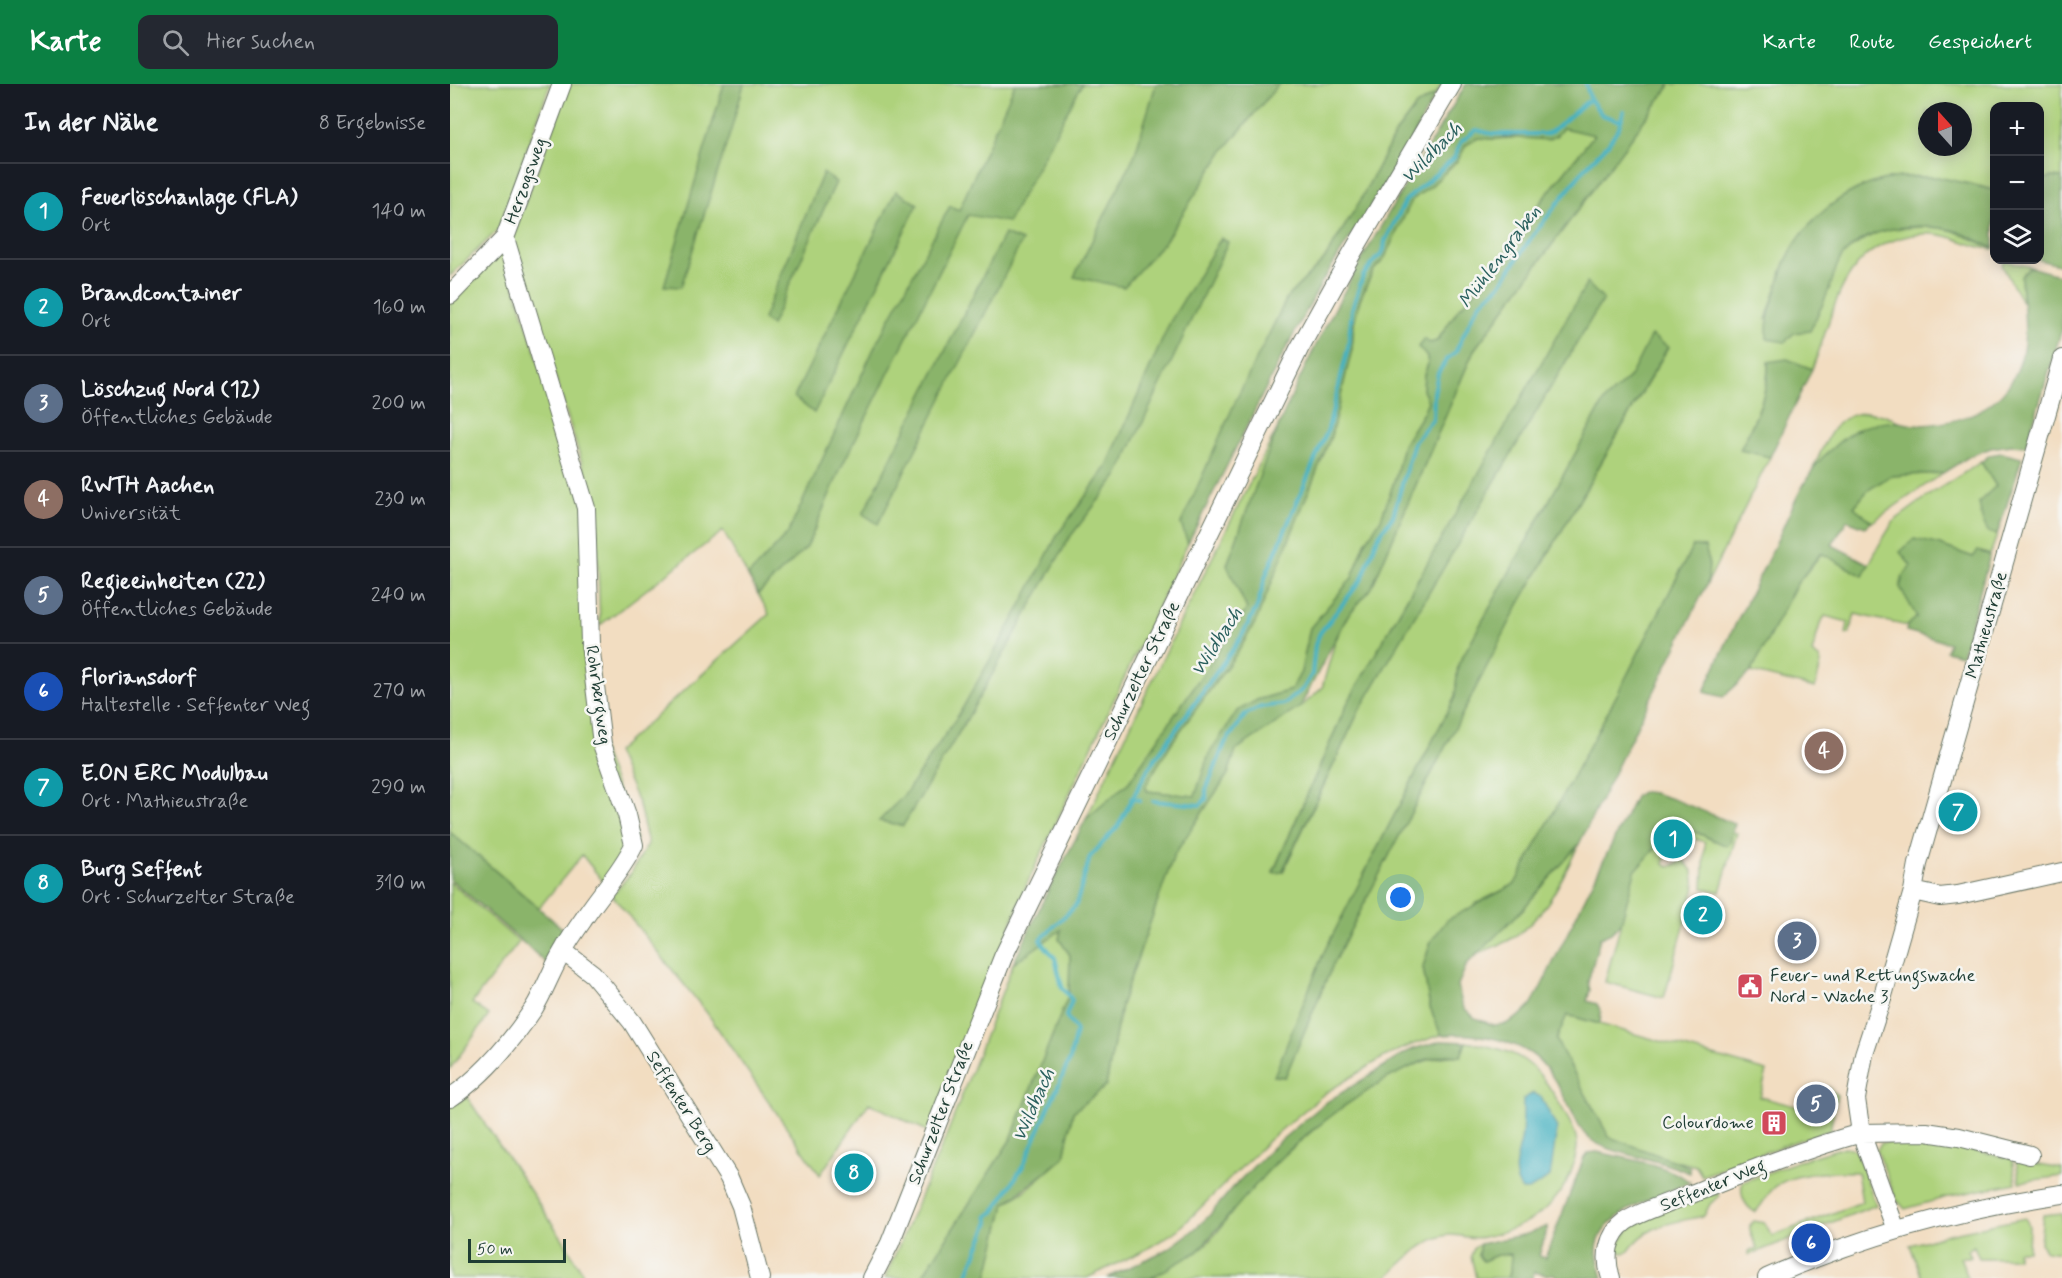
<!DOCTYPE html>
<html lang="de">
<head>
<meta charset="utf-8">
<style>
	:root { --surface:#171b24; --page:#242831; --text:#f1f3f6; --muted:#9ea1a6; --line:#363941; --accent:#0b8043 }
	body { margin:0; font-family:Mynerve,sans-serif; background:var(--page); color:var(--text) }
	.controls { position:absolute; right:18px; top:18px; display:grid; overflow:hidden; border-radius:12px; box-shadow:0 3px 15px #0003 }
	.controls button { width:54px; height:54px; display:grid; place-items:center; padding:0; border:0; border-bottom:2px solid var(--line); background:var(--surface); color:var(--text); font:30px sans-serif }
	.compass { position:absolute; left:1468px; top:18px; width:54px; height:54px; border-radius:50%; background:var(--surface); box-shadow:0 3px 15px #0003; rotate:339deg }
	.scale { position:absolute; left:18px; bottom:15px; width:98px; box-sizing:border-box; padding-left:6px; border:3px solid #1f3d34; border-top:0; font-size:16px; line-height:21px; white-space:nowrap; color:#1f3d34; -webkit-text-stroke:4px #f6f6f2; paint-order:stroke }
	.you { position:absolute; left:951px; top:814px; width:21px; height:21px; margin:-15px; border:4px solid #fff; border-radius:50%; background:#1a73e8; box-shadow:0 0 0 9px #1a73e833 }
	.badge { display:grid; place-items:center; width:39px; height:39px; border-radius:50%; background:var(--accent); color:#fff; font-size:20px; font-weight:700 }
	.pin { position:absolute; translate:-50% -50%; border:3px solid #fff; box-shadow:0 2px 6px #0006 }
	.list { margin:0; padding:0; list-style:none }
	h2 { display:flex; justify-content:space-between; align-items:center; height:78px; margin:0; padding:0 24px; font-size:26px }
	h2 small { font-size:20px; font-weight:400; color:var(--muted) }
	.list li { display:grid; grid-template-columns:39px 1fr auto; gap:18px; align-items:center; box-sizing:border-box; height:96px; padding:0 24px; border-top:2px solid var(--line) }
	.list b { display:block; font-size:22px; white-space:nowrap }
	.list p { margin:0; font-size:20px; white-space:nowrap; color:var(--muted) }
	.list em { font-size:20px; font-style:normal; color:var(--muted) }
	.icon { flex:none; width:33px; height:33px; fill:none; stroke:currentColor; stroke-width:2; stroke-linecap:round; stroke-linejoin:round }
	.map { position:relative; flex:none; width:1612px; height:1194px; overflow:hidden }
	header { display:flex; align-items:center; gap:36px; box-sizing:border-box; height:84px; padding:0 30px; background:var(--accent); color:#fff }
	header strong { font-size:28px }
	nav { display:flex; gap:33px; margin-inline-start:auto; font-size:21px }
	.search { width:420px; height:54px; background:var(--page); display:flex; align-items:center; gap:15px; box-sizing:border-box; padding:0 21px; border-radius:12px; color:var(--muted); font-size:22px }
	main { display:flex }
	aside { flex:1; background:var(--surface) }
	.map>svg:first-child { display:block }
	.green { fill:#aed27b; stroke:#668858; stroke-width:1.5; fill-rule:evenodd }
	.forest { fill:#8ab46b; stroke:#547850; stroke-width:1.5; fill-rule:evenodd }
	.water { fill:#44b1c1; stroke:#32777a; stroke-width:1.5 }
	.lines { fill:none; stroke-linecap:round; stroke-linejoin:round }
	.stream { stroke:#44b1c1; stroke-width:4 }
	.minor-casing { stroke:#697565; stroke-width:20 }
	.minor { stroke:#fff; stroke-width:18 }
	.labels { text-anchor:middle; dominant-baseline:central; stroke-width:5; stroke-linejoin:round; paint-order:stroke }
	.street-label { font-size:18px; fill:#1f3d34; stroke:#f6f6f2 }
	.poi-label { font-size:18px; fill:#1f3d34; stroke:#f6f6f2; text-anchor:start }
	.water-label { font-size:20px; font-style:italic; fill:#2a605e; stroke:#f6f6f2 }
</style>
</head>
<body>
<header>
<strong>Karte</strong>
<div class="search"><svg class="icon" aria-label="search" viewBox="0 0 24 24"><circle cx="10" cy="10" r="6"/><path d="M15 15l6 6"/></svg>Hier suchen</div>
<nav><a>Karte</a><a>Route</a><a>Gespeichert</a></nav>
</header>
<main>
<aside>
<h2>In der Nähe<small>8 Ergebnisse</small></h2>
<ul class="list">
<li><span class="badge" style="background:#0f9aa8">1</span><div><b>Feuerlöschanlage (FLA)</b><p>Ort</p></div><em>140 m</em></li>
<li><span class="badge" style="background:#0f9aa8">2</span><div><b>Brandcontainer</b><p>Ort</p></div><em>160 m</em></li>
<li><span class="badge" style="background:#5c6f8a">3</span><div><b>Löschzug Nord (12)</b><p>Öffentliches Gebäude</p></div><em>200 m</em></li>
<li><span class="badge" style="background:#8d6e63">4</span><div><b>RWTH Aachen</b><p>Universität</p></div><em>230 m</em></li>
<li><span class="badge" style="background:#5c6f8a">5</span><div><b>Regieeinheiten (22)</b><p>Öffentliches Gebäude</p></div><em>240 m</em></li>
<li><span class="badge" style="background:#1a4fb4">6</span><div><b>Floriansdorf</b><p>Haltestelle · Seffenter Weg</p></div><em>270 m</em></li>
<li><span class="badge" style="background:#0f9aa8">7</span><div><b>E.ON ERC Modulbau</b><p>Ort · Mathieustraße</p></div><em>290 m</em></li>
<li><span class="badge" style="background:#0f9aa8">8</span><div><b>Burg Seffent</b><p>Ort · Schurzelter Straße</p></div><em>310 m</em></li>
</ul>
</aside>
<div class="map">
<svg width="1612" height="1194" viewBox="0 0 1612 1194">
	<rect width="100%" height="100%" fill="#f6f6f2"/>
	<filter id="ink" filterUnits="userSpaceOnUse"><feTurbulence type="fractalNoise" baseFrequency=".0167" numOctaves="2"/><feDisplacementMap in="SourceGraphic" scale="12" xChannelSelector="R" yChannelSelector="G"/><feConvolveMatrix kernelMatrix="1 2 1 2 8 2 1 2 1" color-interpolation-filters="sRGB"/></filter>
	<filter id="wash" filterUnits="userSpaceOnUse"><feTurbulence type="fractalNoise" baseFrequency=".008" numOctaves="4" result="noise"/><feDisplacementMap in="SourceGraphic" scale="24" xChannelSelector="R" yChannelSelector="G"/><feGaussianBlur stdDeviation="1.35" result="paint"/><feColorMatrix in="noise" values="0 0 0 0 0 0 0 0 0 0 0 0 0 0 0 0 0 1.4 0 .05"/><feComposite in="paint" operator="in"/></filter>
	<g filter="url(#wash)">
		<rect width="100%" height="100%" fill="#f2ddc1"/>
		<path class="green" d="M0,0h100l-52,146 -48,46z
			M119,0h873l-6,10 -20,12 -21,28 -36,69 -35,57 -36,36 -107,227 7,20 -163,345 -96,244 -60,-29 -49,72 -113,-162 -95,-118 19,-22 17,-29 -9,-39 -23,-53 153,-138 -46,-83 -123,94 -4,-117 -84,-270z
			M1221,0h391v94l-10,-1 -12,3v-74h-46v84c-64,-18 -122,-25 -174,25 -13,12 -26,28 -33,44 -9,19 -14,41 -21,60l88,-73 23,-14 12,-3 34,-2 17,1 14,3 40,18c-21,0 -38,-14 -61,-15 -15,-1 -28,2 -41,7 -55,19 -60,82 -80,128l-10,-3 -34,-4c1,30 -15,61 -28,88l30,7 -63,127 2,-20 -16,-18 -75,147 -103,191 -38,19 -46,38 -8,26 7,40 11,28 -30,10 -27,12 -59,36 -56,47 -91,90 -31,19 -60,29h-100l18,-74 20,-13 39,-34 9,-45 33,-26 15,-81 53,-150 54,-81 8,-24 24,-22 42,-22 20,-18 13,-46 13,-27 23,-26 103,-239zM1477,27h36v36h-36zM1202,252l16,12 -151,260 -183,354 -49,115 -10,-1 49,-124 131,-255 3,-32 147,-265 25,-23zM969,493l14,7 -73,125 -77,163h-10l74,-168z
			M1113,44l32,6 -60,75 -44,63 -34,39 -20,30 -18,5 8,11 1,7 -4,11 -1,15 5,11 -5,12 -20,32 -7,31 -15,43 -16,24 -13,35 -42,50 -9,44 -10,18 -34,10 -48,54 -14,43 -47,-6 -3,-4 3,-6 24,-39 67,-92 17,-29 75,-185 21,-87 2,-27 6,-23 13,-28 11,-12 28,-59 19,-14 27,-26 8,-15 12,-7 16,1 62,-3z
			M53,166l82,257 13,232 38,100 -31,45 -23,-29 -43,53 -89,-76v-529z
			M1555,177l25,6 -9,9 1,26 -20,-37z
			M1417,328l21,4 11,6 -45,8 -20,17 -21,21c15,-28 18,-53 54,-56z
			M830,339l-53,142 20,44 -118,173 -43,37 100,-209z
			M1531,378l15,24 -17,17 9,28 9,4 -7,20 -12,-4 -5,6 -36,-13c-15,13 -31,23 -37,43l17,30 -10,9 -52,-12 -6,20h-3l2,-12 -23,-6 -5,8 -8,29 8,6 1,5 -6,24 -64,-16 45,-87 26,-32 41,23 16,-31 15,-24 38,-28z
			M1493,389l-71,49 -18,-15 14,-17 22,-14z
			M1214,738l34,11 16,8 19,-9 4,1 -17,59 -17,-4 2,-46 -10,-3 -3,6 -2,-1v-4l-11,-3v-3l-17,-5z
			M1210,759l25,7 -12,7 -4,-2 -4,3 -1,6 6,3 14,-7 9,12 2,15 -31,111 -59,-16 30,-111z
			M1129,760c-18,37 -32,72 -68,95 -12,7 -26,10 -38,18l49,-47z
			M0,798l69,60 -47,61 17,12 -39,54z
			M611,845l-2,10 11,16 -1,39 -58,145 -90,139h-36l60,-139 68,-175z
			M1117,931l200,56 -7,26 61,16 7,-26 9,8 -7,35 -40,13 -88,33 -6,-10 -37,-9 -50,-20 -53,-97z
			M1016,958c54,9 68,17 96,66 6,11 15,24 15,37 0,9 -3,18 -6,27 -16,39 -46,56 -87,65 -15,4 -29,-6 -44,0 -21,7 -39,27 -54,41h-246c16,-7 45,-17 58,-27 20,-15 33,-40 50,-59 41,-46 149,-141 213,-136z
			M17,1013l97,144 19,33 -7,4h-126v-171z
			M1454,1057c37,1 72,9 108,18l4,24 -65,13 -46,13 -9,-10 -19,-49 4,-7z
			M1394,1063l8,1 5,4 19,53 -127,50 -1,-3 9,-4 -7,-18v-5l4,-4 11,2 7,13 90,-34 -5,-30c-23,-1 -64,0 -82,15 -9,7 -11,17 -20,25 -11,-6 -16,-19 -12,-30l61,-23z
			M1566,1077l46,8v7l-42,6z
			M1267,1109l2,3 -9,8 -6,12c-32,7 -56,7 -76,36l-6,1 -5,-3c2,-7 4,-12 9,-17 15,-18 67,-32 91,-40z
			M1612,1129v40l-16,-2 -6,-8 3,-28z
			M1575,1134l4,7 -1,26h-11v7h-38l-5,-12 -6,4 3,7h-11l8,21h-46l-12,-33 38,-11z
			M1030,1160l-2,12 5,5 14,-6 14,-1 -1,19 -3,5h-31l-5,-22 3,-8z"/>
		<path class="forest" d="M274,0h20l-13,46 -50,157 -17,-1z
			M565,0h67l-74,138 -40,-7 -127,253 -34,79 -49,47 -10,-18 40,-43 88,-189 74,-138 9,4z
			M706,0h123l-55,66 -59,91 -41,46 -50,-10 61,-123z
			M1016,0h205l-197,266 -103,239 -23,26 -48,92 -64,43 -8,24 -54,81 -53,150 -15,81 -33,26 -9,45 -59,47 -18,74h-66l90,-139 58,-145 1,-39 -11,-16 2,-9 -48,34 31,-65 42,-80 43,-37 118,-173 -20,-44c23,-62 44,-126 73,-187 48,-102 108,-197 166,-294zM1113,44l31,7 -76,96 -26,41 -35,39 -20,30 -7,2 -6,-4 -6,8 9,10 1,7 -4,11 -1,15 5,11 -5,12 -20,32 -7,31 -15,43 -16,24 -13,35 -42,50 -9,44 -10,18 -34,10 -20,11 -28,43 -14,42 -48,-5 -1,-4 2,-6 24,-39 67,-92 17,-29 75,-185 21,-87 2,-27 6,-23 13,-28 11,-12 28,-59 19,-14 27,-26 8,-15 12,-7 16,1 17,-2 36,3 9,-4z
			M986,10l-39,71 -74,115 -41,76 -94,187 -7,-19 55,-124 52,-104 36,-36 35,-57 36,-69 21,-28z
			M373,89l13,9 -65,144 -8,-7z
			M1449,93h39l56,13v58c-14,-5 -28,-15 -42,-18 -37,-8 -86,-4 -111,28 -5,7 -7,18 -10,26 -6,16 -13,31 -21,47l-16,2 -9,9 -18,-3c-1,-22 4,-33 11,-54 3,-9 5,-18 9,-26 21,-44 64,-76 112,-82z
			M1602,93l10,1v88l-23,-6 1,-80z
			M446,107l22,13 -104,209 -20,-16z
			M554,150l18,7 -144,283 -15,-10z
			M771,154l7,4 -110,233 -48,62 -103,182 -64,107 -24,-5 26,-27 54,-80 60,-105 39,-75 48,-66 64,-146z
			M1580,183l32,9v53l-36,117 -16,-1 -19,3 -21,8 -27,17 -53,3 -22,14 -14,17 18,15 -7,5 -18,-7 -15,25 37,19 -6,12 -42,-23 -25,32 -45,87 -28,25 -19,-5c21,-50 47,-98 71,-147 12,-26 28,-67 48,-88 13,-13 29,-28 48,-32 8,-2 19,-4 27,-3 8,1 14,4 22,3 52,-2 97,-25 104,-81 3,-23 -2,-45 -3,-68z
			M1137,199l16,16 -243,410 -78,163 -9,1 74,-169z
			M1201,251l17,12 -151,261 -183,354 -49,115 -11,-1 50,-124 131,-255 3,-32 147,-265 25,-23z
			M1337,275l25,10 -42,88 -30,-7c13,-26 30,-58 28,-88z
			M1551,369l21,5 -25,77 -9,-3 -6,-13 -3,-17 17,-16 -15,-24 9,-7z
			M1464,455l23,5 36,13 5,-6 12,4 -28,100 -16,-4 3,-8 -43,-12 1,-5 10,-9 -17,-30 3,-11 8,-10 -11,-14z
			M1243,462l12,1c5,13 4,24 2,37l-128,260 -57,66 -55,54 -9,21 3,15 3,8 11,10 18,7 13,-1 15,-9 10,-10 9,-16 95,-192c3,-3 5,-5 8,-5 15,-2 75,26 92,32l-5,18 -3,4 -29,-13 -34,-10 -4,13 2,1 -2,6 -25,28 -14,52 -10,10 -11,5 -12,44 2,8 -3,11 10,3 4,8 -1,12 -33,-9 -11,25 53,97 81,30v6c-11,-4 -23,-9 -35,-12 -18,-5 -50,-10 -65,-22 -11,-8 -15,-23 -22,-35 -9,-17 -21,-40 -38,-51 -26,-16 -59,-20 -89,-18l-11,-28 -7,-40 8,-26 16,-21 68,-36 103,-191z
			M0,748l120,103 -20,31 -100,-87z
			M991,957l25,1 -5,14 -15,-1 -21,5 -39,19 -42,27 -38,29 -32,29 -77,88 -46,26h-44l61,-29 23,-17 17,-15 28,-33 38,-38 51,-43 85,-53z
			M1147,1068c28,6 69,12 93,30 -28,13 -93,31 -93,69 0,8 4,19 6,27h-45l-4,-4 -8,1 -12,-3 -2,6h-25l3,-5 1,-19 -14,1 -14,6 -5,-5 2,-12 47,-10 21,-8 -9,30 6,2 39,-100 4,-5z"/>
		<path class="water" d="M1083,1009l8,4 16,31 -7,49 -21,13h-7c-14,-18 -2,-37 0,-56 1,-12 1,-24 1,-35z"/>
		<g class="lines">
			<path class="stream" d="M1140,15l12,16 19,6
				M681,714l9,2
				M703,717l47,4 6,-6v-9l19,-47 21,-29 15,-7 23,-3 19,-15 9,-15 3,-29 5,-12 42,-54 16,-42 15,-21 21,-74 19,-23 1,-26 4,-20 9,-14 8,-6 18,-38 6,-10 21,-20 31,-47 54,-70 23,-24 11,-17 5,-16
				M516,1194l23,-56 -2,-6 7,-4 29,-46 47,-107 6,-28 -10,-15 6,-16 -10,-13 -7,-29 -15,-18 36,-35 14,-48 28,-31 30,-57 92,-130 17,-32 9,-32 62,-146 20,-81 4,-39 11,-33 13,-17 5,-4 3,-6 1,-8 21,-41 48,-42 8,-17 14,-11 17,4h52l6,-2 39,-33 -4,-15"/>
		</g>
	</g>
	<g filter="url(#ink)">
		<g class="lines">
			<defs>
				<path id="minor" d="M0,211l55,-57 57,-154
					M1463,807l27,6 18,-2 104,-23
					M113,867l30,23 39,48 97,156 12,28 19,72
					M0,1014c33,-22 62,-57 84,-90 11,-18 18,-39 29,-57 6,-11 13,-21 20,-31 16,-25 38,-48 51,-75l-7,-30 -25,-71 -12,-100 -4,-136 -81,-270
					M1446,1146l-35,-97 -5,-34 8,-45 18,-55 31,-108 5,-27 144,-505
					M422,1194l18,-35 113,-286 296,-608 52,-94 101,-171
					M1161,1194c-7,-21 -4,-43 15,-57 16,-10 49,-21 68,-28 55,-22 110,-44 167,-60l65,-1 33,5 71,18
					M1317,1194c94,-42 193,-69 295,-84"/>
			</defs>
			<use href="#minor" class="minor-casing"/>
			<use href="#minor" class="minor"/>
		</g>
	</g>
	<defs>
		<symbol id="civic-square" viewBox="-11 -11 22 22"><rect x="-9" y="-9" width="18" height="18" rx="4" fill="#d1495b" stroke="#f6f6f2"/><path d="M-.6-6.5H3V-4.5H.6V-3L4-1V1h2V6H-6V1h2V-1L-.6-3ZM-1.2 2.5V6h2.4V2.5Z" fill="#fff"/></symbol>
		<symbol id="building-square" viewBox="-11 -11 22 22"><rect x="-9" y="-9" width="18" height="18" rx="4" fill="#d1495b" stroke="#f6f6f2"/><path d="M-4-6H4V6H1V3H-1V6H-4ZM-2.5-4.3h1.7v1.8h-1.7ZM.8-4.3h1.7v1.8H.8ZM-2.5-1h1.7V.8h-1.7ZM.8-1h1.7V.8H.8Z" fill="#fff"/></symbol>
	</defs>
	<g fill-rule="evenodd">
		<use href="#civic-square" x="1285" y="887" width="30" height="30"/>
		<use href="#building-square" x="1309" y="1024" width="30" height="30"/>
	</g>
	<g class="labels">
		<g class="street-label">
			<text transform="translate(76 97) rotate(-70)">Herzogsweg</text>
			<text transform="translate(1537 541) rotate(-74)">Mathieustraße</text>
			<text transform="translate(692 587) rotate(-64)">Schurzelter Straße</text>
			<text transform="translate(148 611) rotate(82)">Rohrbergweg</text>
			<text transform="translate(231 1018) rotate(58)">Seffenter Berg</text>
			<text transform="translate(491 1029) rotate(-69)">Schurzelter Straße</text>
			<text transform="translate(1263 1102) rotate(-22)">Seffenter Weg</text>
		</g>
		<g class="poi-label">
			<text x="1320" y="892">Feuer- und Rettungswache<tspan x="1320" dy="21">Nord - Wache 3</tspan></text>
			<text x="1304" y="1039" text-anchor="end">Colourdome</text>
		</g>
		<g class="water-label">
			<text transform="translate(982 69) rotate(-45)">Wildbach</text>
			<text transform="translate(1050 173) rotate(-53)">Mühlengraben</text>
			<text transform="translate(767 558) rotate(-57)">Wildbach</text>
			<text transform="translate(584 1021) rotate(-66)">Wildbach</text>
		</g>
	</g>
</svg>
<div class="controls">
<button>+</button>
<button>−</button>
<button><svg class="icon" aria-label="layers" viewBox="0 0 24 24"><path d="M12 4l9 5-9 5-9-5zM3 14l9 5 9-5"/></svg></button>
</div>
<svg class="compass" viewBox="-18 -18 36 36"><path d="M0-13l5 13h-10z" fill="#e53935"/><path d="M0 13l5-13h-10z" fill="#9ea1a6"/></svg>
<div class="scale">50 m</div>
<div class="you"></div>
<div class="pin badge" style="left:1223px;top:755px;background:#0f9aa8">1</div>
<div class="pin badge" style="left:1253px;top:831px;background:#0f9aa8">2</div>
<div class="pin badge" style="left:1347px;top:857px;background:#5c6f8a">3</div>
<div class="pin badge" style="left:1374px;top:667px;background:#8d6e63">4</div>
<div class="pin badge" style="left:1366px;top:1020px;background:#5c6f8a">5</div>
<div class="pin badge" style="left:1361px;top:1159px;background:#1a4fb4">6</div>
<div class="pin badge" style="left:1508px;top:728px;background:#0f9aa8">7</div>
<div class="pin badge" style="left:404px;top:1089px;background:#0f9aa8">8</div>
</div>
</main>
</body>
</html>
